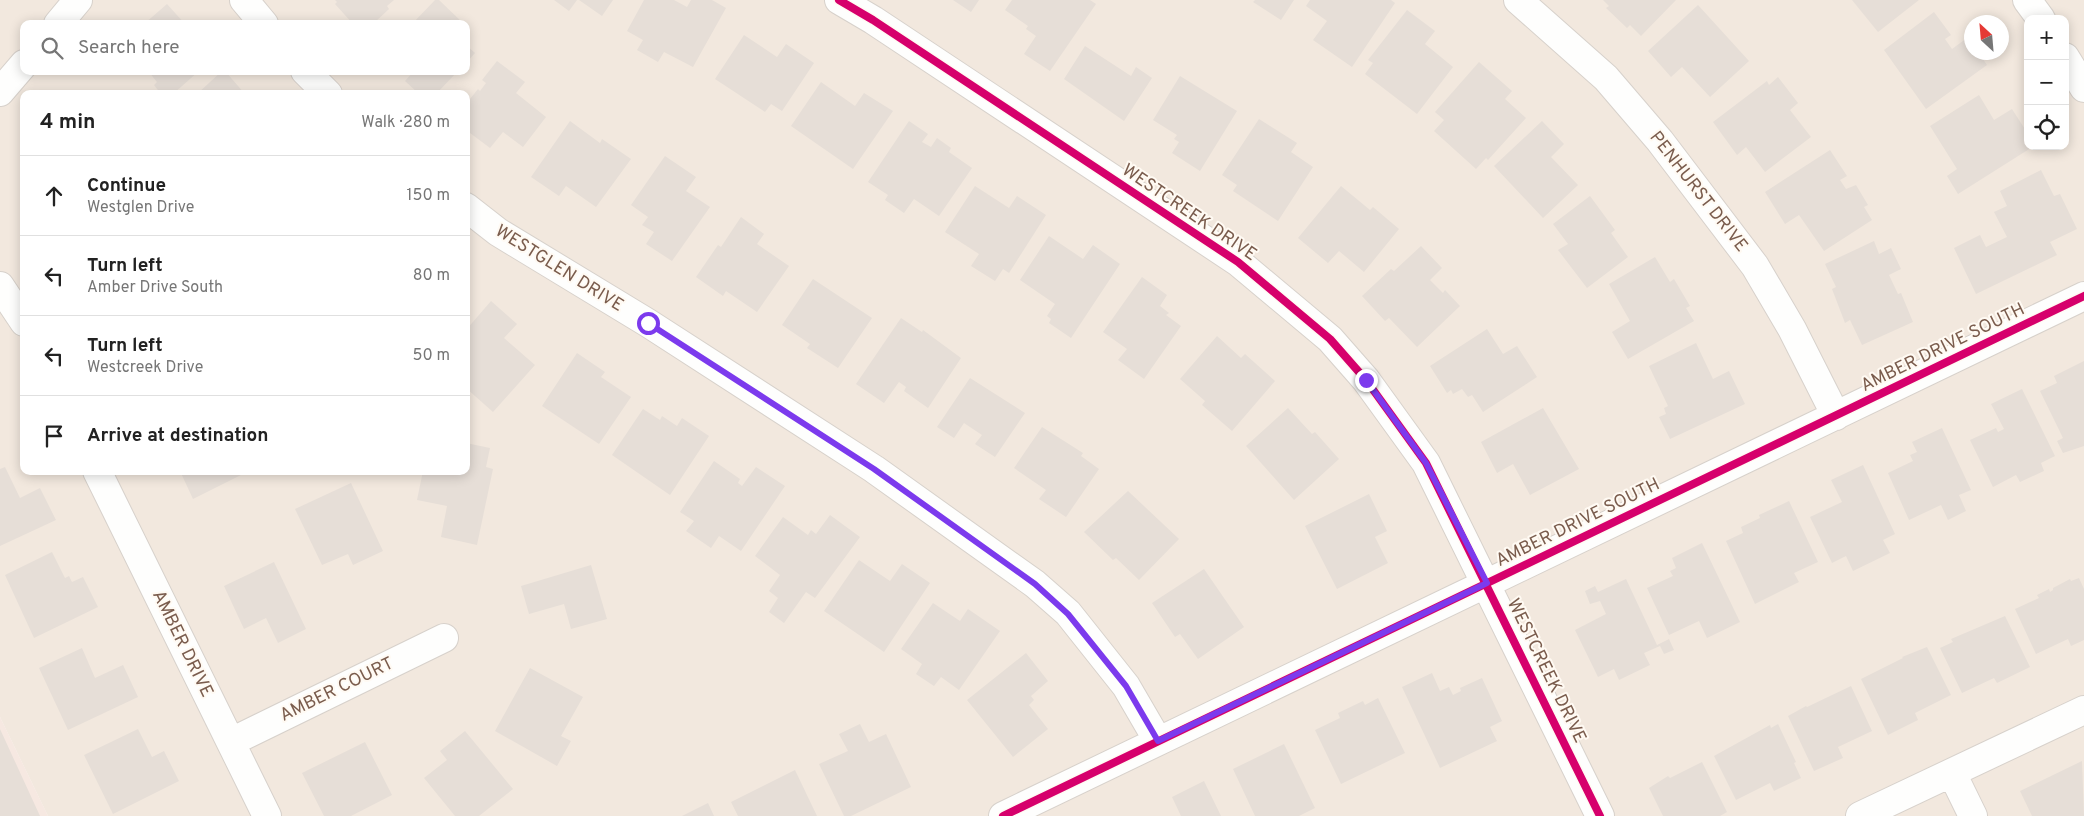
<!DOCTYPE html>
<html lang="en">
<head>
<meta charset="utf-8">
<style>
	:root { --surface:#fff; --page:#f2f2f2; --text:#222; --muted:#767676; --line:#e0e0e0 }
	body { margin:0; font-family:Overpass,sans-serif; background:var(--page); color:var(--text) }
	.controls { position:absolute; right:15px; top:15px; display:grid; overflow:hidden; border-radius:10px; box-shadow:0 2px 12px #0003 }
	.controls button { width:45px; height:45px; display:grid; place-items:center; padding:0; border:0; border-bottom:1px solid var(--line); background:var(--surface); color:var(--text); font:25px sans-serif }
	.compass { position:absolute; left:1964px; top:15px; width:45px; height:45px; border-radius:50%; background:var(--surface); box-shadow:0 2px 12px #0003; rotate:334deg }
	.stop { position:absolute; width:15px; height:15px; margin:-11px; border:4px solid #7c3aed; border-radius:50%; background:#fff }
	.stop.end { background:#7c3aed; border-color:#fff; box-shadow:0 1px 5px #0008 }
	.list { margin:0; padding:0; list-style:none }
	h2 { display:flex; justify-content:space-between; align-items:center; height:65px; margin:0; padding:0 20px; font-size:21px }
	h2 small { font-size:16px; font-weight:400; color:var(--muted) }
	.list li { display:grid; grid-template-columns:32px 1fr auto; gap:15px; align-items:center; box-sizing:border-box; height:80px; padding:0 20px; border-top:1px solid var(--line) }
	.list b { display:block; font-size:19px; white-space:nowrap }
	.list p { margin:0; font-size:16px; white-space:nowrap; color:var(--muted) }
	.list em { font-size:16px; font-style:normal; color:var(--muted) }
	.icon { flex:none; width:28px; height:28px; fill:none; stroke:currentColor; stroke-width:2; stroke-linecap:round; stroke-linejoin:round }
	.map { position:relative; flex:none; width:2084px; height:816px; overflow:hidden }
	.search { position:absolute; background:var(--surface); box-shadow:0 2px 12px #0003; left:20px; top:20px; width:450px; height:55px; display:flex; align-items:center; gap:12px; box-sizing:border-box; padding:0 18px; border-radius:10px; color:var(--muted); font-size:19px }
	.panel { position:absolute; background:var(--surface); box-shadow:0 2px 12px #0003; left:20px; top:90px; width:450px; height:385px; border-radius:10px }
	.map>svg:first-child { display:block }
	.residential { fill:#f2e8de; fill-rule:evenodd }
	.commercial { fill:#f6e8e1 }
	.building { fill:#e6ded7 }
	.lines { fill:none; stroke-linecap:round; stroke-linejoin:round }
	.minor-casing { stroke:#d7d1cb; stroke-width:30 }
	.minor { stroke:#fefefd; stroke-width:28 }
	.cycleway-casing { stroke:#fffaf3; stroke-width:11 }
	.cycleway { stroke:#d6006c; stroke-width:8 }
	.route { stroke:#7c3aed; stroke-width:6 }
	.labels { text-anchor:middle; dominant-baseline:central; stroke-width:4; stroke-linejoin:round; paint-order:stroke }
	.street-label { font-size:18px; fill:#7a5c4d; stroke:#fffaf3 }
</style>
</head>
<body>
<div class="map">
<svg width="2084" height="816" viewBox="0 0 2084 816">
	<rect width="100%" height="100%" fill="#f9f5f0"/>
	<path class="residential" d="M0,0h2084v816h-2036l-48,-99zM2028,19h37v127h-37zM1972,22h30v30h-30zM24,24h442v47h-442zM24,94h442v377h-442z"/>
	<path class="commercial" d="M0,717l48,99h-48z"/>
	<path class="building" d="M335,0h59l-7,6 2,3 -16,15h-20l-18,-20 2,-2z
		M435,0h4l25,24h-52z
		M554,0h23l-8,11z
		M579,0h34l-11,16z
		M644,0h30l13,7 4,-7h21l14,8 -33,59 -29,-15 -6,10 -21,-12 6,-10 -16,-9z
		M953,0h26l-8,12z
		M1012,0h78l6,4 -46,67 -26,-17 12,-18 -10,-7 2,-3 -23,-16z
		M1255,0h39l-13,20 -28,-18z
		M1310,0h81l4,3 -43,64 -39,-27 14,-19 -21,-15z
		M1603,0h73l-35,36 -11,-11 -3,3 -21,-20 3,-2z
		M1852,0h67l-41,32z
		M167,4l18,20h-41z
		M1698,5l51,56 -39,36 -28,-30 -11,10 -23,-26z
		M1407,10l28,21 -10,13 28,23 -36,47 -52,-40 8,-11 -5,-3z
		M1934,12l17,23 -6,4 7,10 15,-11 5,6v8h6l9,13 -61,44 -42,-59z
		M744,35l33,22 9,-13 28,19 -32,48 -11,-7 -6,8 -50,-33z
		M466,45l9,8 -9,10z
		M1085,46l46,30 5,-9 16,11 -28,43 -60,-42z
		M497,61l28,21 -9,11 30,24 -23,30 -20,-15 -13,16 -24,-18v-26l12,-15 2,2 6,-8 -4,-3z
		M1479,62l33,29 -7,8 21,19 -38,42 -2,-2 -10,11 -42,-38 10,-11 -9,-8z
		M148,71h51l-26,23h-12l-7,-9 3,-3z
		M222,71h3l20,23h-48z
		M414,71h44l-22,23h-17l-14,-13z
		M1180,76l57,35 -37,60 -28,-18 7,-11 -5,-3 3,-4 -24,-15z
		M1778,77l20,26 -8,7 21,27 -46,35 -19,-25 -9,8 -24,-33 54,-41 2,4z
		M821,82l34,24 9,-13 29,18 -40,58 -62,-43z
		M1979,95l15,25 18,-11 16,25v12h6l-76,48 -11,-18 10,-7 -27,-43z
		M1259,119l38,24 -6,9 22,15 -35,54 -45,-30 4,-6 -15,-10z
		M570,121l30,22 2,-4 29,20 -35,48 -30,-21 -7,10 -28,-19z
		M909,121l19,13 -6,8 9,5 6,-9 14,10 -2,4 23,16 -33,48 -25,-17 -10,14 -19,-13 3,-5 -20,-13z
		M1542,121l22,23 -13,13 27,28 -35,33 -49,-52z
		M1830,150l17,26 -7,4 6,9 10,-4 12,20 -4,2 8,13 -48,31 -25,-36 -14,9 -20,-32z
		M665,156l31,21 -10,14 24,16 -38,54 -26,-17 8,-12 -12,-7 6,-8 -17,-12z
		M2041,170l13,26 6,-2 17,35 -27,13 7,13 -81,39 -22,-46 26,-13 6,12 21,-10 -13,-25 13,-6 -7,-15z
		M975,186l34,22 8,-12 29,19 -37,58 -6,-4 -8,12 -24,-15 8,-12 -34,-22z
		M1341,186l29,24 3,-3 26,22 -35,43 -25,-21 -11,12 -30,-25z
		M1590,196l25,34 -4,3 17,24 -41,31 -29,-38 10,-6 -15,-20z
		M741,217l23,17 -7,10 32,22 -32,46 -31,-21 -3,5 -27,-19 22,-32 3,2z
		M1049,236l34,23 10,-14 27,19 -49,74 -22,-15 2,-4 -4,-3 8,-12 -35,-24z
		M1874,241l5,13 12,-6 10,21 -12,6 9,19 3,-1 12,29 -51,23 -12,-25 -5,3 -13,-34 4,-2 -11,-23z
		M1421,246l21,22 -12,12 13,13 2,-3 15,16 -43,41 -28,-29 -4,3 -23,-25 29,-27 3,2z
		M1655,257l15,25 4,-3 16,27 -4,2 8,13 -66,38 -16,-27 18,-11 -21,-37z
		M1142,277l25,18 -7,11 9,7 -3,2 15,11 -37,53 -26,-19 9,-11 -24,-17z
		M813,279l59,39 -34,50 -31,-20 3,-4 -28,-19z
		M491,301l26,23 -13,14 31,27 -42,47 -27,-24v-58z
		M901,318l21,14 1,-2 38,28 -33,50 -24,-17 2,-4 -7,-5 -15,21 -28,-19z
		M1487,329l16,25 14,-8 20,31 -54,35 -11,-17 -4,2 -6,-8 -9,5 -2,-4 -4,3 -17,-27z
		M1217,336l24,22 4,-4 30,27 -43,50 -30,-26 3,-4 -25,-22z
		M1696,343l17,36 16,-8 16,33 -75,35 -11,-22 7,-3 -2,-6 4,-2 -19,-40z
		M577,353l28,19 -4,5 30,20 -32,47 -57,-38z
		M2084,361v85l-21,7 -6,-12 6,-3 -23,-47 17,-8 -3,-7z
		M970,378l55,35 -30,44 -20,-13 7,-9 -18,-12 -10,15 -17,-11z
		M2022,389l33,67 -14,7 3,8 -24,11 -4,-7 -23,12 -23,-47 26,-12 2,4 6,-3 -13,-25z
		M1288,408l24,26 3,-2 24,27 -45,41 -48,-54z
		M1543,408l36,61 -49,26 -17,-31 -16,9 -16,-31z
		M643,409l17,11 2,-4 15,10 5,-8 27,18 -39,59 -58,-40z
		M1042,427l41,26 -2,3 18,13 -33,48 -27,-18 7,-9 -32,-22z
		M1942,428l29,62 -12,5 7,16 -18,9 -7,-15 -32,15 -21,-47 25,-12 -3,-6 7,-3 -5,-10z
		M466,443l24,5 -4,19 7,2 -16,76 -36,-8 6,-31 -30,-6 6,-29h43z
		M714,461l26,18 -2,4 4,3 14,-19 29,19 -44,65 -22,-15 -8,12 -25,-17 8,-10 -14,-9z
		M1863,465l32,69 -12,6 7,13 -37,18 -7,-15 -14,7 -22,-46 32,-15 -11,-22z
		M5,467l15,31 20,-10 16,32 -56,26v-77z
		M180,471h69l-56,28z
		M351,483l32,68 -30,14 -5,-11 -26,11 -27,-56z
		M1128,491l51,48 -40,41 -23,-22 -3,2 -29,-28z
		M1369,494l18,37 -12,6 13,26 -51,26 -32,-63z
		M1789,501l29,61 -24,11 5,9 -44,22 -29,-63 17,-8 -2,-6 19,-9 -1,-3z
		M830,515l30,22 -45,61 -9,-6 -22,31 -15,-11 9,-14 -9,-7 11,-16 -25,-19 28,-39 25,18 3,-5 5,4z
		M1702,543l38,79 -33,16 -8,-17 -30,14 -22,-47 26,-12 -3,-5 6,-3 -4,-10z
		M52,552l13,26 4,-2 3,6 11,-5 15,30 -64,31 -29,-63z
		M859,560l31,21 12,-17 28,19 -46,69 -60,-41z
		M274,562l32,67 -28,14 -12,-25 -22,11 -20,-43z
		M591,565l16,54 -36,10 -7,-25 -35,10 -8,-28z
		M1204,569l40,58 -46,32 -18,-25 -5,3 -23,-34z
		M2079,578l5,11v51l-13,6 -3,-7 -32,15 -21,-45 24,-11 -2,-3 12,-6 1,3 3,-2v-2l17,-9 1,2z
		M1626,579l31,66 12,-6 5,11 -10,4 -4,-8 -16,7 6,12 -31,15 -5,-11 -16,8 -23,-47 31,-16 -6,-13 -10,3 -5,-13 10,-5 3,6z
		M933,603l27,18 8,-12 32,22 -41,59 -18,-13 -7,9 -18,-12 6,-10 -21,-15z
		M2005,616l25,51 -33,16 -3,-5 -32,15 -22,-45 13,-6 -2,-3z
		M1927,647l24,48 -36,18 3,7 -30,15 -27,-56 42,-21 -1,-1z
		M82,648l13,30 28,-13 15,32 -70,33 -29,-62z
		M1026,653l22,28 -17,15 3,4 -5,5 19,24 -35,28 -46,-57z
		M530,668l53,29 -22,39 10,5 -14,25 -62,-35z
		M1432,673l8,18 9,-4 4,8 8,-4 -1,-3 22,-10 20,43 -12,6 7,14 -57,27 -38,-81z
		M1851,686l21,45 -34,16 5,11 -29,13 -26,-55 18,-10 1,1z
		M1378,698l27,55 -64,31 -26,-54 25,-12 -2,-5 25,-12 2,4z
		M860,724l9,18 17,-8 25,53 -60,29h-7l-25,-52 29,-13 -9,-17z
		M1778,724l18,38 -2,1 7,15 -27,13 -4,-8 -34,17 -22,-44 56,-31 1,3z
		M0,729l40,87h-40z
		M138,729l14,28 12,-6 15,30 -66,33 -29,-59z
		M465,731l48,58 -34,27h-24l-31,-38 23,-18 -7,-9z
		M365,742l27,53 -41,21h-27l-22,-43z
		M1284,744l31,64 -16,8h-44l-22,-47z
		M2082,761l2,55h-52l-12,-25z
		M1702,762l25,50 -7,4h-57l-14,-28 19,-12 2,2z
		M795,770l22,46h-79l-7,-14z
		M1204,781l17,35h-40l-9,-19z
		M708,803l6,13h-32z"/>
	<g class="lines">
		<defs>
			<path id="minor" d="M244,0l20,24
				M839,0l34,20 365,242 92,77 36,41 60,83 174,353
				M1518,0l88,78 54,63 95,125 37,63 44,87
				M2027,0l14,19
				M58,24l20,-24
				M2065,57l19,31
				M305,71l23,23
				M0,92l24,-28
				M466,207l32,25 150,91 226,146 161,115 33,29 58,73 32,55
				M0,286l24,36
				M97,471l170,345
				M231,742l213,-104
				M1952,773l21,43
				M1003,816l1081,-520
				M1860,816l224,-106"/>
		</defs>
		<use href="#minor" class="minor-casing"/>
		<use href="#minor" class="minor"/>
		<defs>
			<path id="cycleway" d="M839,0l34,20 365,242 92,77 36,41 60,83 174,353
				M1003,816l1081,-520"/>
		</defs>
		<use href="#cycleway" class="cycleway-casing"/>
		<use href="#cycleway" class="cycleway"/>
	</g>
	<g class="lines">
		<path class="route" d="M648,323l226,146 161,115 33,30 58,72 32,55 329,-158 -61,-120 -60,-83"/>
	</g>
	<g class="labels">
		<g class="street-label">
			<text transform="translate(1698 192) rotate(52)">PENHURST DRIVE</text>
			<text transform="translate(1189 213) rotate(34)">WESTCREEK DRIVE</text>
			<text transform="translate(559 269) rotate(32)">WESTGLEN DRIVE</text>
			<text transform="translate(1943 348) rotate(-26)">AMBER DRIVE SOUTH</text>
			<text transform="translate(1578 523) rotate(-26)">AMBER DRIVE SOUTH</text>
			<text transform="translate(182 644) rotate(64)">AMBER DRIVE</text>
			<text transform="translate(1546 671) rotate(64)">WESTCREEK DRIVE</text>
			<text transform="translate(337 690) rotate(-26)">AMBER COURT</text>
		</g>
	</g>
</svg>
<div class="controls">
<button>+</button>
<button>−</button>
<button><svg class="icon" aria-label="locate" viewBox="0 0 24 24"><circle cx="12" cy="12" r="6"/><path d="M12 2v4M12 18v4M2 12h4M18 12h4"/></svg></button>
</div>
<svg class="compass" viewBox="-18 -18 36 36"><path d="M0-13l5 13h-10z" fill="#e53935"/><path d="M0 13l5-13h-10z" fill="#767676"/></svg>
<div class="stop" style="left:648px;top:323px"></div>
<div class="stop end" style="left:1366px;top:380px"></div>
<div class="search"><svg class="icon" aria-label="search" viewBox="0 0 24 24"><circle cx="10" cy="10" r="6"/><path d="M15 15l6 6"/></svg>Search here</div>
<section class="panel">
<h2>4 min<small>Walk · 280 m</small></h2>
<ul class="list">
<li><svg class="icon" aria-label="ahead" viewBox="0 0 24 24"><path d="M12 20V5M6 11l6-6 6 6"/></svg><div><b>Continue</b><p>Westglen Drive</p></div><em>150 m</em></li>
<li><svg class="icon" aria-label="left" viewBox="0 0 24 24"><path d="M17 20v-9H6M10 6l-5 5 5 5"/></svg><div><b>Turn left</b><p>Amber Drive South</p></div><em>80 m</em></li>
<li><svg class="icon" aria-label="left" viewBox="0 0 24 24"><path d="M17 20v-9H6M10 6l-5 5 5 5"/></svg><div><b>Turn left</b><p>Westcreek Drive</p></div><em>50 m</em></li>
<li><svg class="icon" aria-label="arrive" viewBox="0 0 24 24"><path d="M6 21V4h12l-3 4 3 4H6"/></svg><div><b>Arrive at destination</b></div></li>
</ul>
</section>
</div>
</body>
</html>
